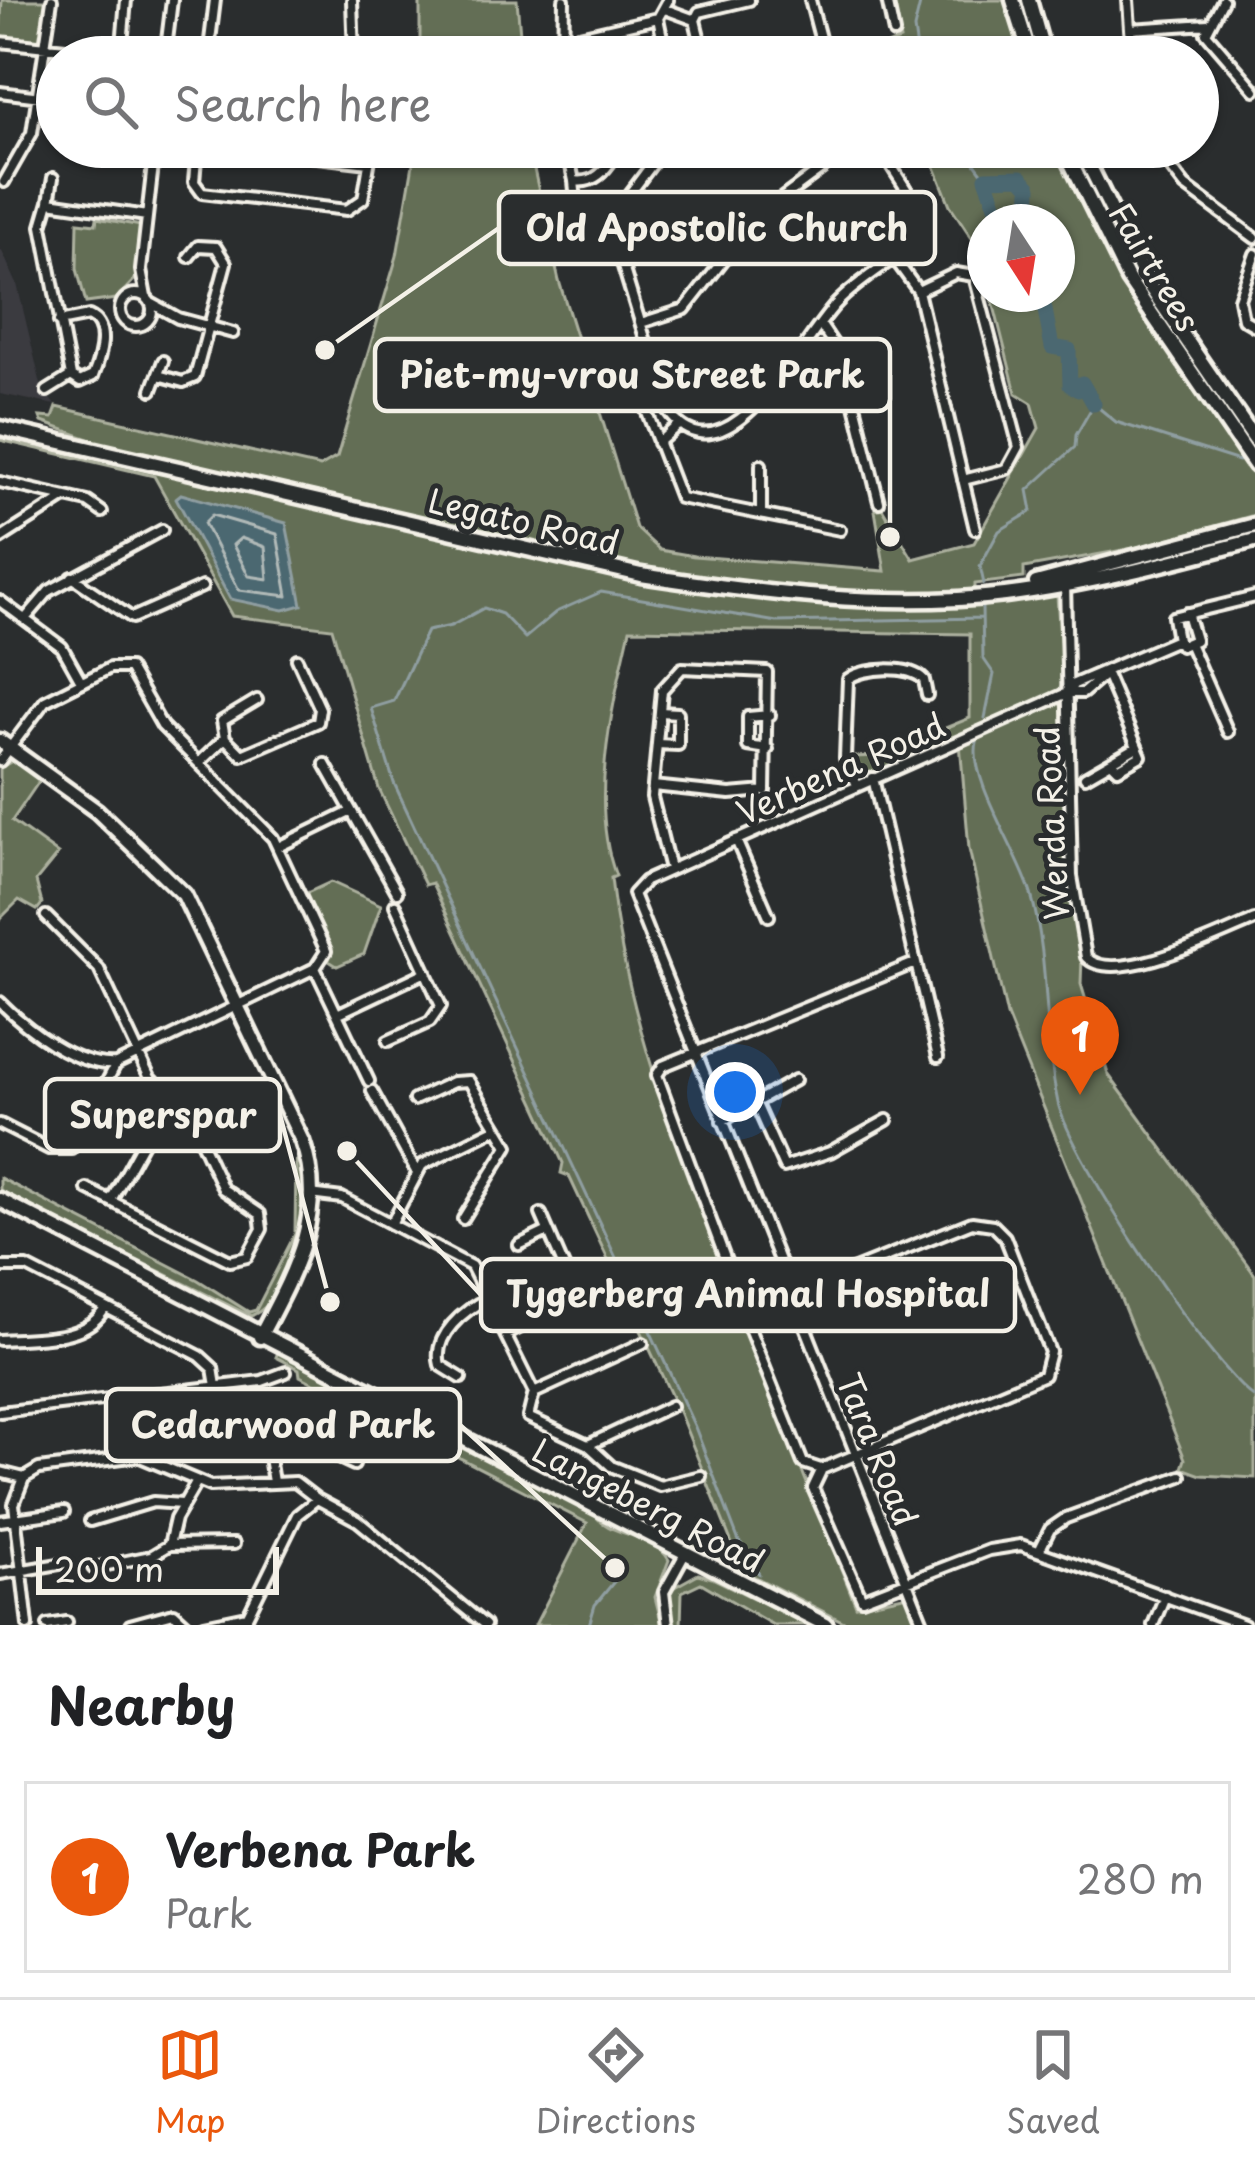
<!DOCTYPE html>
<html lang="en">
<head>
<meta charset="utf-8">
<style>
	:root { --surface:#fff; --page:#f6f6f6; --text:#202124; --muted:#757577; --line:#e0e0e0; --accent:#ea580c }
	body { margin:0; font-family:"Playpen Sans",sans-serif; background:var(--page); color:var(--text) }
	.compass { position:absolute; left:967px; top:204px; width:108px; height:108px; border-radius:50%; background:var(--surface); box-shadow:0 3px 9px #0004; rotate:168deg }
	.scale { position:absolute; left:36px; bottom:30px; width:243px; box-sizing:border-box; padding-left:12px; border:6px solid #f4f1e8; border-top:0; font-size:33px; line-height:42px; white-space:nowrap; color:#f4f1e8; -webkit-text-stroke:9px #2a2d2e; paint-order:stroke }
	.you { position:absolute; left:735px; top:1092px; width:42px; height:42px; margin:-30px; border:9px solid #fff; border-radius:50%; background:#1a73e8; box-shadow:0 0 0 18px #1a73e833 }
	.badge { display:grid; place-items:center; width:78px; height:78px; border-radius:50%; background:var(--accent); color:#fff; font-size:39px; font-weight:700 }
	.pin { position:absolute; translate:-50% -99px; filter:drop-shadow(0 3px 6px #0008) }
	.pin::after { content:''; position:absolute; top:63px; width:42px; height:36px; background:inherit; clip-path:polygon(0 0,100% 0,50% 100%) }
	.list { margin:0; padding:0; list-style:none }
	h2 { display:flex; justify-content:space-between; align-items:center; height:156px; margin:0; padding:0 48px; font-size:51px }
	h2 small { font-size:39px; font-weight:400; color:var(--muted) }
	.list li { display:grid; grid-template-columns:78px 1fr auto; gap:36px; align-items:center; box-sizing:border-box; height:192px; margin:0 24px 24px; padding:0 24px; border:3px solid var(--line); border-radius:0px }
	.list b { display:block; font-size:45px; white-space:nowrap }
	.list p { margin:0; font-size:39px; white-space:nowrap; color:var(--muted) }
	.list em { font-size:39px; font-style:normal; color:var(--muted) }
	.icon { flex:none; width:66px; height:66px; fill:none; stroke:currentColor; stroke-width:2; stroke-linecap:round; stroke-linejoin:round }
	.map { position:relative; flex:none; width:1255px; height:1625px; overflow:hidden }
	.search { position:absolute; background:var(--surface); box-shadow:0 3px 9px #0004; left:36px; right:36px; top:36px; height:132px; display:flex; align-items:center; gap:30px; box-sizing:border-box; padding:0 42px; border-radius:66px; color:var(--muted); font-size:45px }
	.sheet { height:372px; background:var(--surface) }
	nav { display:flex; justify-content:space-around; align-items:center; box-sizing:border-box; height:168px; border-top:3px solid var(--line); background:var(--surface); font-size:33px; color:var(--muted) }
	nav a { display:grid; justify-items:center; gap:6px }
	nav .on { color:var(--accent) }
	.map>svg:first-child { display:block }
	.built { fill:#3b3a40 }
	.green { fill:#636e55; stroke:#acb09e; stroke-width:3 }
	.water { fill:#4c6771; stroke:#8f9ea1; stroke-width:3 }
	.lines { fill:none; stroke-linecap:round; stroke-linejoin:round }
	.shore { stroke:#b1bab8; stroke-width:3 }
	.stream { stroke:#8f9ea1; stroke-width:3 }
	.river { stroke:#4c6771; stroke-width:15 }
	.street-casing { stroke:#f4f1e8; stroke-width:16 }
	.secondary-casing { stroke:#f4f1e8; stroke-width:21 }
	.street { stroke:#2a2d2e; stroke-width:8 }
	.secondary { stroke:#2a2d2e; stroke-width:12 }
	.labels { text-anchor:middle; dominant-baseline:central; stroke-width:10; stroke-linejoin:round; paint-order:stroke }
	.street-label { font-size:33px; fill:#f4f1e8; stroke:#2a2d2e }
	.leader { fill:none; stroke:#f4f1e8; stroke-width:4.5 }
	.callout-dot { fill:#f4f1e8; stroke:#2a2d2e; stroke-width:4.5 }
	.callout { fill:#2a2d2e; stroke:#f4f1e8; stroke-width:4.5 }
	.callout-label { font-size:36px; text-anchor:middle; font-weight:bold; fill:#f4f1e8 }
</style>
</head>
<body>
<div class="map">
<svg width="1255" height="1625" viewBox="0 0 1255 1625">
	<rect width="100%" height="100%" fill="#2a2d2e"/>
	<filter id="ink" filterUnits="userSpaceOnUse"><feTurbulence type="fractalNoise" baseFrequency=".00833" numOctaves="2"/><feDisplacementMap in="SourceGraphic" scale="24" xChannelSelector="R" yChannelSelector="G"/><feConvolveMatrix kernelMatrix="1 2 1 2 8 2 1 2 1" color-interpolation-filters="sRGB"/></filter>
	<g filter="url(#ink)">
		<path class="built" d="M0,247l17,37 25,105 13,16 -55,-11z"/>
		<path class="green" d="M2,0h46l-6,41 -42,-3z
			M420,0h97l5,57h-102z
			M891,0h117l16,57h-131l-6,-12 13,-5z
			M416,147h113l30,134 77,247 24,22 34,6 191,15 -10,-61 7,-2 31,51 61,-16 65,-115 -7,-25 -16,-10 -25,-99h66v-72h-72v55l-12,-37 -23,-35 -23,-58h129l75,149 124,183v36l-121,33 -110,20v10l-49,6v6c-167,18 -328,-20 -489,-57 -125,-29 -250,-58 -375,-86l-69,-25 -2,-5 13,1 4,-11 263,60 17,-10 60,-201z
			M97,218l44,8 -6,53 -19,20 -30,4 -9,-34 1,-47 18,2z
			M0,432l644,150 180,23 233,-9 6,87 -5,9 -193,85 -11,-6 -1,-14 24,-1 93,-38v-84l-340,-5c-17,75 -42,173 -14,247l-5,2c13,122 53,230 95,344 47,129 99,256 150,384l52,-11 12,30h-70l-160,-81 51,22 -61,-152 -111,-238 -8,-3 2,-10 -131,-280 -7,2 -46,-96 -47,-161 -100,-12 -78,-140 -154,-36z
			M1055,701l9,6 4,177 14,73 -1,27 27,90 147,201v203l-54,-3 -19,-7 3,-9 -178,-443 -38,-167 -9,-106z
			M16,759l26,18 -30,44 46,33 -22,27 6,23 -5,6 -18,-10 -19,19v-151z
			M331,882l50,23 -17,49 -27,12 -8,-5 1,-16 -25,-51z
			M302,1159c7,43 -5,138 -51,157l-251,-123v-15l198,102 51,32 7,-2 39,-76 1,-73z
			M278,1352l315,160c14,26 61,20 76,48l-14,37 7,28h-127l52,-102 -287,-147 -1,-7 -23,-12z
			M698,1574l14,4 97,47h-36l-72,-42 -19,9 -1,33h-5l-9,-17 4,-19z"/>
		<path class="water" d="M181,494l105,29 16,82 -18,5 -54,-11 -54,-101z"/>
		<g class="lines">
			<path class="shore" d="M212,515l65,19 11,62 -49,-6 -35,-67z
				M241,538l24,9 3,32 -19,-3 -16,-31z"/>
			<path class="stream" d="M918,57l-4,-28 7,-29
				M963,147l23,31
				M984,584l-4,-18 19,-35 33,-20 -4,-21 47,-43 1,-12 18,-31 22,18 123,39
				M982,607l1,51 11,16 -9,44
				M977,742c-9,37 43,112 54,152 19,67 12,141 27,209 12,53 153,266 197,295
				M759,1574l-21,-35 -43,-112 -301,-644 -23,-75 23,-7 33,-70 24,-5 33,-18 18,6 23,24 31,-26 45,-20 176,30 205,-4
				M589,1625l6,-20 22,-27"/>
			<path class="river" d="M1002,222l-16,-44 35,-1 9,10 -1,35
				M1042,294l10,53 17,3 1,35 8,5 4,-7 12,21"/>
			<defs>
				<path id="street" d="M352,0l2,57
					M810,0l15,57
					M887,0l7,33
					M1128,0l4,57
					M1223,0l-17,33 49,57
					M665,9l30,11
					M695,20l4,-8 50,-12
					M695,20l9,37
					M1130,29l78,-5
					M566,39l92,-21
					M0,42l112,12 10,-9 4,-45
					M165,57l7,-57
					M208,57l7,-57
					M563,57l1,-57
					M666,57l-8,-39 10,-18
					M0,92l57,7
					M197,147l-3,35 8,11 145,17 16,-11 9,-52
					M231,147l138,16
					M567,147l7,34c25,4 34,-16 47,-34
					M665,147l-49,65 -3,22 54,176c58,82 137,-74 170,-107 26,-27 61,-44 89,-70v-13l-47,-73
					M1155,147l30,39 70,52
					M574,181l5,50
					M4,182l28,-49 20,-133
					M49,202l4,-24
					M1255,254l-16,45 4,20 12,7
					M894,258l24,33 57,238
					M918,291l38,-18 18,3 45,171 -12,22 -44,11
					M120 310a16 16 0 1 1 32 0a16 16 0 1 1-32 0Z
					M146,297l-5,-27 14,-123
					M151,303l27,15 55,15
					M59,322l30,-6c22,10 11,42 4,60l-13,6 -9,-6
					M641,323l44,-14 73,-93 93,-69
					M820,324l24,36 35,142
					M158,375l25,7 12,-5 31,-114 -10,-16 -18,-1 -9,11
					M71,376l-29,-150 7,-24 98,14
					M152,390l11,-29
					M47,391l24,-15
					M646,410l34,88 160,32
					M658,443l21,-19
					M0,482l88,20 14,10
					M761,514v-49
					M0,539l64,-41
					M72,577l60,41 70,-31
					M1065,584l7,292 14,81c28,30 135,-23 169,-37
					M0,601l62,46 19,34
					M25,619l24,-28 113,-61
					M1177,640l-4,-23 82,-20
					M1189,643l39,89
					M1106,674l35,82 -23,13 -5,-5
					M1067,693h16l21,-18
					M257,700l-35,21 3,17 17,17 76,-33 2,-13 -23,-50
					M657,744l21,1v-32l-18,-1
					M768,749l-20,-3v-29l22,-2
					M0,761l45,-60 65,-33h19l33,58 111,112 53,113 -11,17 -199,96c-41,3 -89,-35 -116,-62
					M200,762l25,-24
					M325,764l72,128
					M1085,777l52,-30
					M873,778l65,279
					M857,785l-12,-27 3,-79c16,-12 62,-14 76,1l3,15
					M653,786l77,8 35,-3 2,-119 -85,-4 -20,22 -9,96 -1,11 18,72
					M736,840l33,76
					M278,847l72,-35
					M46,916l53,53 51,109 43,46 30,65 37,25 2,15 -15,28 -17,4 -143,-72
					M315,968l54,113
					M337,1014l89,-42
					M388,1041l42,-19 11,-16 -46,-101
					M372,1091l45,82
					M414,1100l39,-18 16,-1 39,65 -45,73
					M755,1102l29,65 46,-15 57,-32
					M722,1121l73,-41
					M0,1124l49,25h22l44,-83
					M310,1194l32,4 129,68 63,127
					M111,1200l35,-63 27,-32
					M391,1224l31,-59 73,-36
					M519,1245l29,-14
					M0,1267h27l173,89 13,12 3,18
					M759,1308l-10,20 54,135 18,6
					M506,1335l71,-38 -36,-83
					M0,1340c35,-3 86,2 105,-32
					M643,1343l-109,50 -6,24 60,28 23,21 49,20 41,-10
					M461,1378l-21,-13c-8,-30 25,-56 49,-67
					M0,1412l262,-31 24,-9
					M327,1438l12,20 15,7
					M588,1445l83,-39
					M268,1451l5,31
					M197,1453l71,-2 34,-12 58,-6
					M822,1469l222,-94 6,-23 -45,-115 -12,-12 -21,-3 -212,85h-17l-86,-232 6,-9 252,-103
					M822,1469l-9,19 49,111 127,-49 32,-5 223,80
					M0,1472l24,6
					M0,1521l64,-9
					M90,1521l63,-19 29,2
					M169,1545l65,-1
					M1041,1547l9,-18 16,-11 115,-42
					M93,1568l58,-12 18,-11 6,-26 21,-36
					M0,1574l65,-11
					M28,1625l-14,-121 10,-26 15,-9 99,-13 72,30 85,-4 22,17
					M48,1625l19,-3
					M130,1625l44,-12 13,12
					M204,1625l43,-9
					M243,1625l54,-110 20,-16 41,22 127,104
					M668,1625l-4,-33 22,-40
					M924,1625l-291,-731 12,-13 422,-188 7,-9 103,-44 4,6 14,-6 -8,-27
					M1153,1625l12,-29"/>
				<path id="secondary" d="M1013,0l18,57
					M1029,0l16,57
					M1063,147l65,132 127,186
					M1080,147l68,137 107,156
					M0,428l641,147c118,18 245,34 364,20 85,-11 167,-33 250,-55
					M1036,583l219,-58
					M0,741l97,70 87,84 118,246c26,73 -9,133 -42,196
					M0,1200l826,425"/>
			</defs>
			<use href="#street" class="street-casing"/>
			<use href="#secondary" class="secondary-casing"/>
			<use href="#street" class="street"/>
			<use href="#secondary" class="secondary"/>
		</g>
	</g>
	<g class="labels">
		<g class="street-label">
			<text transform="translate(1156 266) rotate(59)">Fairtrees</text>
			<text transform="translate(524 520) rotate(13)">Legato Road</text>
			<text transform="translate(840 767) rotate(-24)">Verbena Road</text>
			<text transform="translate(1050 823) rotate(-93)">Werda Road</text>
			<text transform="translate(879 1449) rotate(68)">Tara Road</text>
			<text transform="translate(649 1504) rotate(27)">Langeberg Road</text>
		</g>
	</g>
	<path class="leader" d="M325 350L499 228M890 537L890 375M330 1302L280 1115M347 1151L481 1295M615 1568L460 1425"/>
	<g class="callout-dot">
		<circle cx="325" cy="350" r="12"/>
		<circle cx="890" cy="537" r="12"/>
		<circle cx="330" cy="1302" r="12"/>
		<circle cx="347" cy="1151" r="12"/>
		<circle cx="615" cy="1568" r="12"/>
	</g>
	<g class="callout">
		<rect x="499" y="192" width="436" height="72" rx="12"/>
		<rect x="375" y="339" width="515" height="72" rx="12"/>
		<rect x="45" y="1079" width="235" height="72" rx="12"/>
		<rect x="481" y="1259" width="534" height="72" rx="12"/>
		<rect x="106" y="1389" width="354" height="72" rx="12"/>
	</g>
	<g class="callout-label">
		<text x="717" y="241">Old Apostolic Church</text>
		<text x="632" y="388">Piet-my-vrou Street Park</text>
		<text x="163" y="1128">Superspar</text>
		<text x="748" y="1307">Tygerberg Animal Hospital</text>
		<text x="283" y="1438">Cedarwood Park</text>
	</g>
</svg>
<svg class="compass" viewBox="-18 -18 36 36"><path d="M0-13l5 13h-10z" fill="#e53935"/><path d="M0 13l5-13h-10z" fill="#757577"/></svg>
<div class="scale">200 m</div>
<div class="you"></div>
<div class="pin badge" style="left:1080px;top:1095px">1</div>
<div class="search"><svg class="icon" aria-label="search" viewBox="0 0 24 24"><circle cx="10" cy="10" r="6"/><path d="M15 15l6 6"/></svg>Search here</div>
</div>
<section class="sheet">
<h2>Nearby<small></small></h2>
<ul class="list">
<li><span class="badge">1</span><div><b>Verbena Park</b><p>Park</p></div><em>280 m</em></li>
</ul>
</section>
<nav>
<a class="on"><svg class="icon" aria-label="map" viewBox="0 0 24 24"><path d="M3 6l6-2 6 2 6-2v14l-6 2-6-2-6 2zM9 4v14M15 6v14"/></svg>Map</a>
<a><svg class="icon" aria-label="directions" viewBox="0 0 24 24"><path d="M12 3l9 9-9 9-9-9zM9 14v-3h6M13 9l2 2-2 2"/></svg>Directions</a>
<a><svg class="icon" aria-label="saved" viewBox="0 0 24 24"><path d="M7 4h10v16l-5-4-5 4z"/></svg>Saved</a>
</nav>
</body>
</html>
